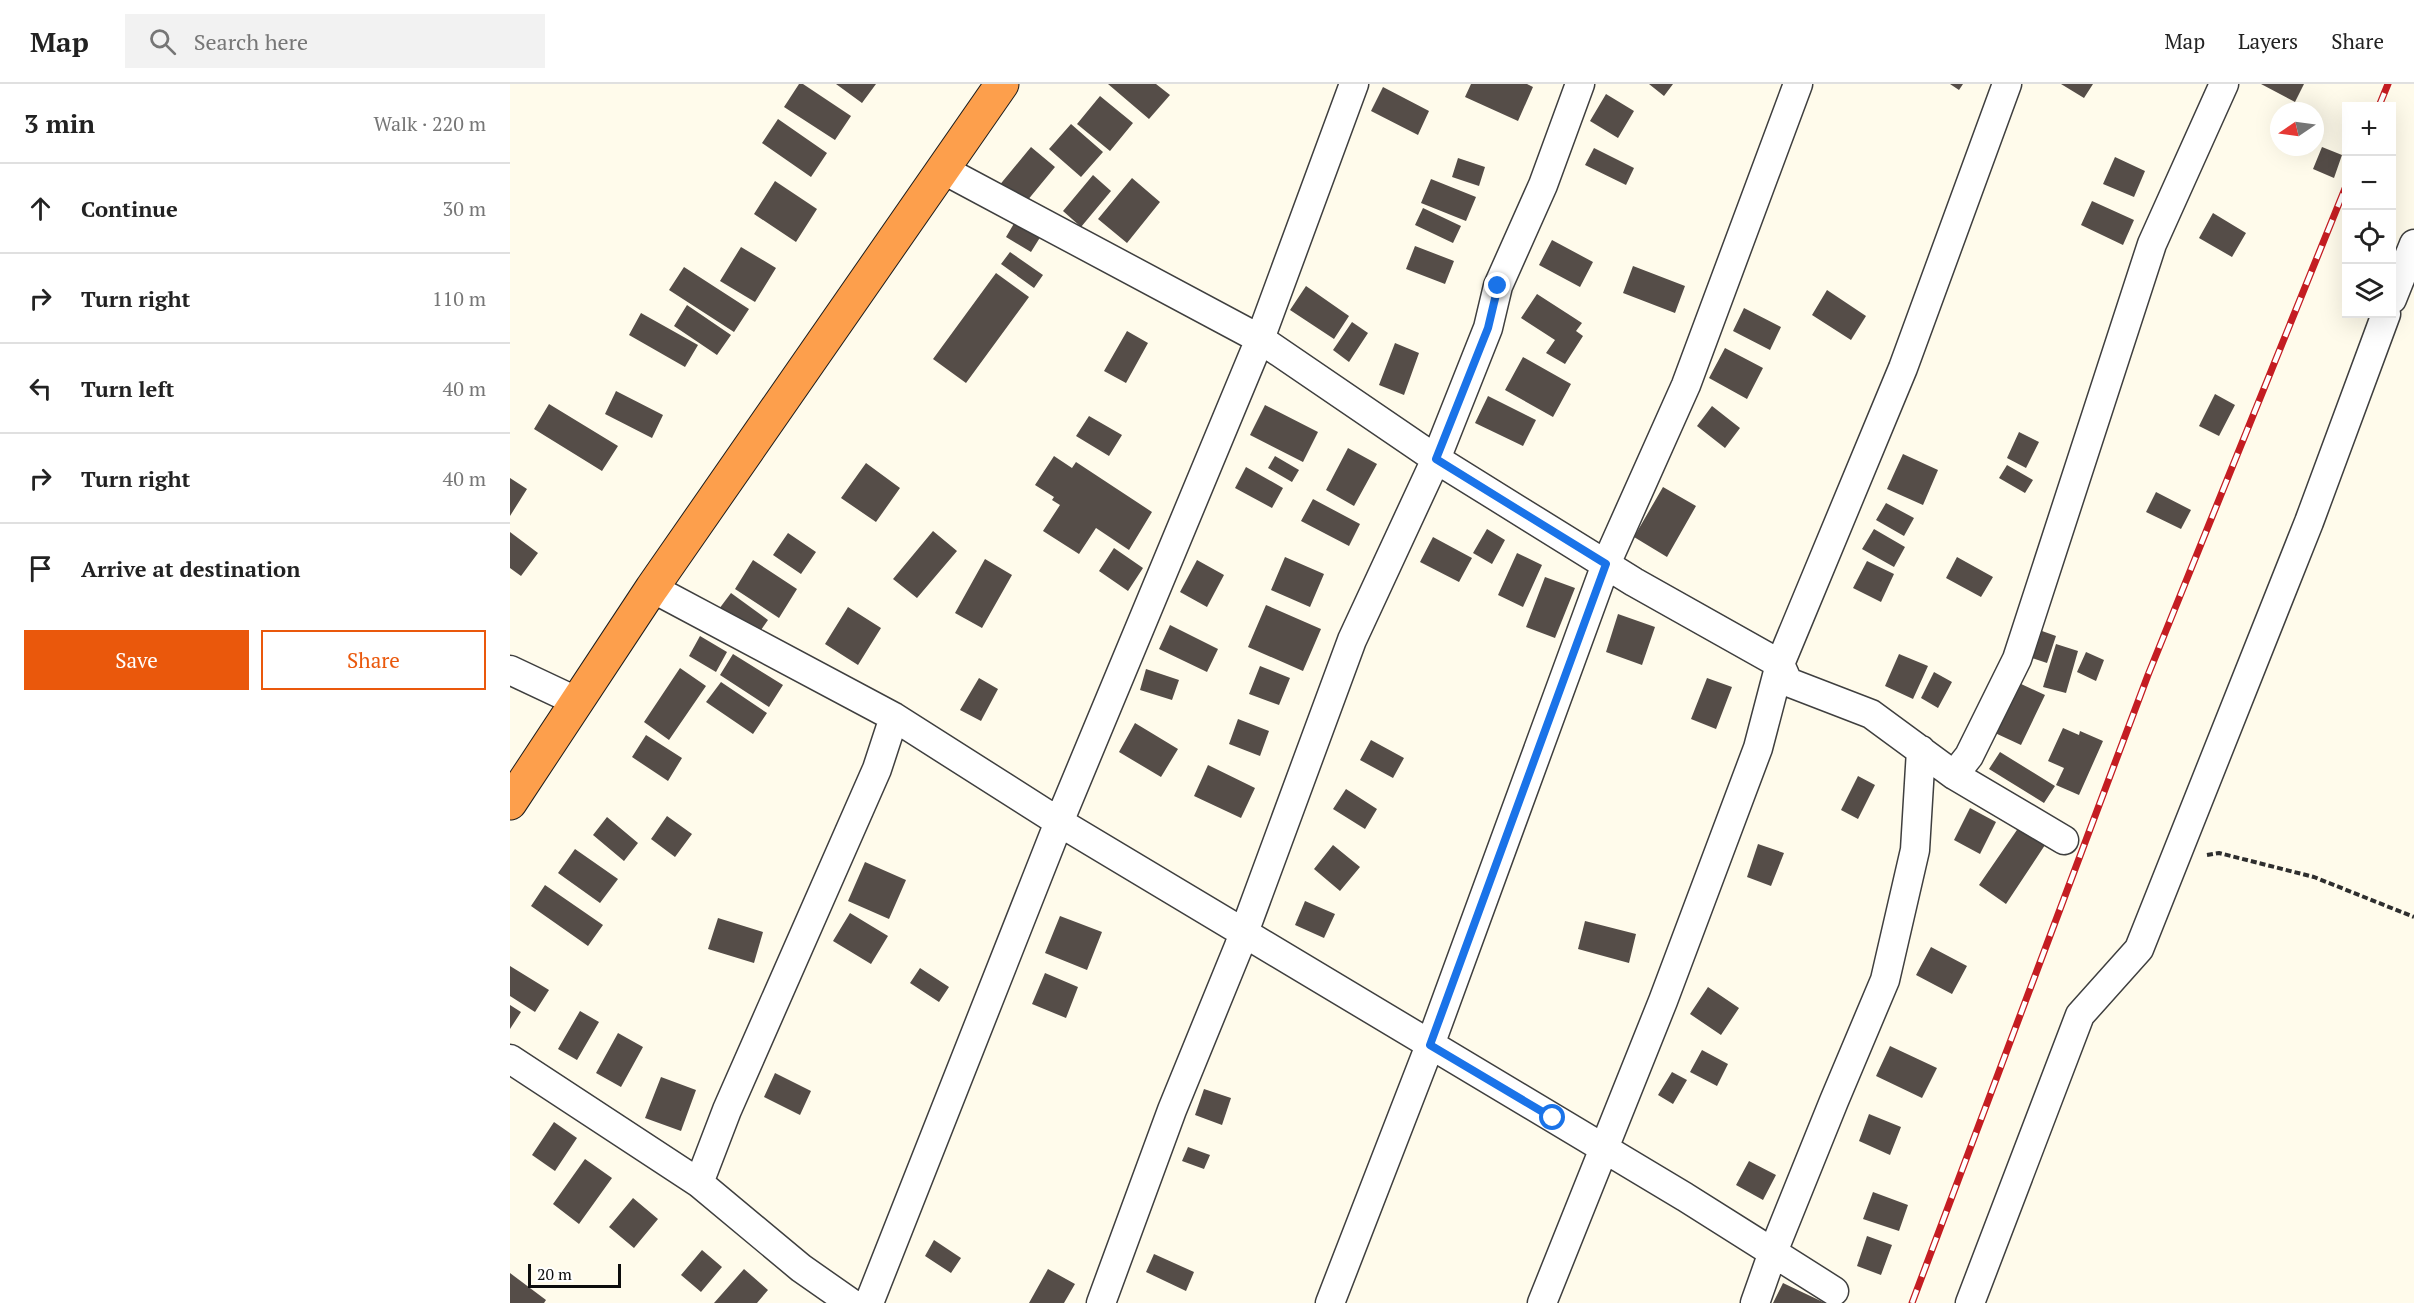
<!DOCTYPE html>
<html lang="en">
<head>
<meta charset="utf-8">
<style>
	:root { --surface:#fff; --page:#f2f2f2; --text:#222; --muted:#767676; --line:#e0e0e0; --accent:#ea580c }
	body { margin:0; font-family:"PT Serif",serif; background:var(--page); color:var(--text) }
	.controls { position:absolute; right:18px; top:18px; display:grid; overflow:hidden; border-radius:0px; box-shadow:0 6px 24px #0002 }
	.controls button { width:54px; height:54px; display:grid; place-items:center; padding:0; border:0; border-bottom:2px solid var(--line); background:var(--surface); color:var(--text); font:30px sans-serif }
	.compass { position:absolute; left:1760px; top:18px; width:54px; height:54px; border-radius:50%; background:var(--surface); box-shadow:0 6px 24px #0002; rotate:257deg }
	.scale { position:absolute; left:18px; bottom:15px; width:93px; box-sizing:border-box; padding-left:6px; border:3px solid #0c0c0c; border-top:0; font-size:16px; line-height:21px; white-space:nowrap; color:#0c0c0c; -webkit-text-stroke:4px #fff; paint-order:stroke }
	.stop { position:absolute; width:18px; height:18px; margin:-14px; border:4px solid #1a73e8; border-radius:50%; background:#fff }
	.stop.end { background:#1a73e8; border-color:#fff; box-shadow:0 2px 6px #0008 }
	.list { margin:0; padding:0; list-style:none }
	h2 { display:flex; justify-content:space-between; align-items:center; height:78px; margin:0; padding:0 24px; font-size:26px }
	h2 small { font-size:20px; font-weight:400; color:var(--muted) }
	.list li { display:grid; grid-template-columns:39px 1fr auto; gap:18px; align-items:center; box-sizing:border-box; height:90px; padding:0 24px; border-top:2px solid var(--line) }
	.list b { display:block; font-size:22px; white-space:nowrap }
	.list em { font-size:20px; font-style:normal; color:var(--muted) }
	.actions { display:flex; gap:12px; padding:18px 24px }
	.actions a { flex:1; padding:14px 0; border:2px solid var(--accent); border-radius:0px; text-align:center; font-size:21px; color:var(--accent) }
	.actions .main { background:var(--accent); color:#fff }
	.icon { flex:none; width:33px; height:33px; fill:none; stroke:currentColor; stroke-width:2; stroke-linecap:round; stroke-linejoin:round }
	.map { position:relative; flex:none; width:1904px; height:1219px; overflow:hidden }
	header { display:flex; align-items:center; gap:36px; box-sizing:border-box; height:84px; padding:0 30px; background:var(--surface); border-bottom:2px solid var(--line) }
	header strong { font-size:28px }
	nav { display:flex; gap:33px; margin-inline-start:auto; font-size:21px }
	.search { width:420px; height:54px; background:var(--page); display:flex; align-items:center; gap:15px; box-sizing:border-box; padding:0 21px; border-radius:0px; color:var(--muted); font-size:22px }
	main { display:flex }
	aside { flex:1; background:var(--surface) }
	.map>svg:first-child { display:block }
	.building { fill:#554d48 }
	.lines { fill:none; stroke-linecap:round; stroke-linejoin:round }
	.street-casing { stroke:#3f3f3f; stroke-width:31 }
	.highway-casing { stroke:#1d1d1d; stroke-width:35 }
	.path { stroke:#2e2e2e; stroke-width:4; stroke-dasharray:6 3; stroke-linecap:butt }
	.street { stroke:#fff; stroke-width:28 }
	.highway { stroke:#fd9f4c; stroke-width:33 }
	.rail-casing { stroke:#c41d22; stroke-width:7 }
	.rail { stroke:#fff; stroke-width:4.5; stroke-dasharray:14; stroke-linecap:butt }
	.route { stroke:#1a73e8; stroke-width:8 }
</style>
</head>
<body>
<header>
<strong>Map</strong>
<div class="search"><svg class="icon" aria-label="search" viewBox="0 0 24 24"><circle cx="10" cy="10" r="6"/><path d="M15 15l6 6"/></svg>Search here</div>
<nav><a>Map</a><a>Layers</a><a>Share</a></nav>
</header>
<main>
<aside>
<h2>3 min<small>Walk · 220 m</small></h2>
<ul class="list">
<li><svg class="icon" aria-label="ahead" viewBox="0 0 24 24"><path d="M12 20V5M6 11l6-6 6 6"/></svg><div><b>Continue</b></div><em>30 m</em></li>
<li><svg class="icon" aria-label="right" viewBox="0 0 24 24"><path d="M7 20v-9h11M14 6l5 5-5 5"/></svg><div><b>Turn right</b></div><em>110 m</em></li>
<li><svg class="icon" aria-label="left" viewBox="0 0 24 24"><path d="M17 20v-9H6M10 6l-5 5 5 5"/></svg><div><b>Turn left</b></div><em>40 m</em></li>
<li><svg class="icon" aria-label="right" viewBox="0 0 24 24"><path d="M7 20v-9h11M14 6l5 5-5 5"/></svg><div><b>Turn right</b></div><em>40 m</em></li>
<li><svg class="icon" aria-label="arrive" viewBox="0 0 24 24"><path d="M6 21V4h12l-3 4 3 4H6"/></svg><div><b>Arrive at destination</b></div></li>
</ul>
<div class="actions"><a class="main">Save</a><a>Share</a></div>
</aside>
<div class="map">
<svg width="1904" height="1219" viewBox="0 0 1904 1219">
	<rect width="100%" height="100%" fill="#fffbeb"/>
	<path class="building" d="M289,0h4l48,32 -16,24 -51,-33z
		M326,0h40l-14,19z
		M598,0h48l14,11 -21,24z
		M961,0h56l6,3 -15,34 -53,-24z
		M1139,0h24l-9,12z
		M1440,0h13l-4,6z
		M1551,0h32l-9,14z
		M1751,0h43l-9,18z
		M873,3l46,24 -11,24 -47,-24z
		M1096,10l28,17 -16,27 -28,-17z
		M590,12l33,27 -23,28 -33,-27z
		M268,35l49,34 -16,24 -49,-34z
		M561,40l32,28 -22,25 -32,-28z
		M521,63l24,20 -33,40 -24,-20z
		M1812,63l20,8 -8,23 -21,-9z
		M1084,64l40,20 -8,17 -41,-20z
		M1605,73l30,14 -11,26 -31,-13z
		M948,74l27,9 -6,19 -27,-9z
		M583,91l18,16 -30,36 -18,-16z
		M622,94l28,24 -33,41 -29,-24z
		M921,95l45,18 -10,24 -45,-18z
		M265,97l42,28 -21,33 -42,-28z
		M1582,117l42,19 -11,25 -42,-20z
		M913,124l38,18 -8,17 -38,-18z
		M1703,129l33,20 -14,24 -33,-19z
		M509,131l25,16 -13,21 -25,-15z
		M1042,156l41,22 -13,25 -41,-22z
		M905,162l39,15 -9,23 -39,-15z
		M231,163l35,21 -21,34 -35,-21z
		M500,168l33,23 -9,13 -33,-24z
		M1123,182l52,20 -10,27 -52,-20z
		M174,183l65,42 -15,23 -65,-42z
		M486,189l33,24 -63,86 -33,-24z
		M796,202l43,30 -15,23 -44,-29z
		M1317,206l39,26 -15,24 -39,-25z
		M1027,210l45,29 -6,8 7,5 -18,28 -19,-11 9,-13 -34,-22z
		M177,221l44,30 -14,20 -43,-29z
		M1234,224l37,19 -11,23 -37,-19z
		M131,229l57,32 -13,22 -56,-32z
		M842,238l16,11 -19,29 -16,-12z
		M617,247l21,12 -22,40 -22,-12z
		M885,259l24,10 -15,42 -25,-10z
		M1215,264l38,20 -16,31 -38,-21z
		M1013,273l48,27 -18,33 -48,-27z
		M106,307l47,24 -11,23 -47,-24z
		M1705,310l20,11 -16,31 -20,-10z
		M978,312l48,24 -13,26 -48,-23z
		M39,320l69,42 -16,25 -68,-42z
		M755,321l53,27 -15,30 -53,-27z
		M1202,322l28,22 -15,20 -28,-22z
		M579,332l33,19 -13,21 -33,-20z
		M1509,348l20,10 -13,26 -19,-10z
		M838,364l29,16 -23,42 -28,-16z
		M1393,370l35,16 -15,35 -36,-16z
		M544,372l18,12 4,-6 76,50 -23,38 -33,-22 -17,26 -36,-23 17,-26 -8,-5 2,-3 -19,-12z
		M765,372l24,14 -7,12 -24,-14z
		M356,379l34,25 -24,34 -35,-24z
		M1497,381l26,15 -8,13 -26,-15z
		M736,383l37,21 -11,20 -37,-20z
		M0,394l17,11 -17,27z
		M1153,403l33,19 -29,51 -33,-20z
		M1646,408l35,18 -10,19 -35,-17z
		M803,415l47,25 -11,22 -48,-25z
		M1376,419l28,15 -10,18 -28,-16z
		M977,445l18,11 -13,24 -19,-11z
		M1364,445l31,18 -11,20 -32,-18z
		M423,447l24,20 -40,47 -24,-19z
		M0,448l28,21 -17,23 -11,-8z
		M278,449l28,19 -15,22 -28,-19z
		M923,453l39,21 -13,24 -39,-20z
		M604,464l29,20 -15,23 -29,-20z
		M1007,469l25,12 -19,42 -25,-12z
		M775,473l39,17 -14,33 -39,-17z
		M1447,473l36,20 -12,20 -35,-19z
		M475,475l27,16 -30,53 -27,-15z
		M243,476l44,29 -18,29 -44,-29z
		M687,476l27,15 -17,32 -27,-15z
		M1357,477l27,13 -13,28 -28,-14z
		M1035,493l30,11 -20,50 -29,-11z
		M221,509l37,27 -12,17 -37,-28z
		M756,521l55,24 -18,42 -55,-24z
		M338,523l33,21 -23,37 -33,-21z
		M1108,530l37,13 -13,38 -36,-13z
		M660,541l48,24 -11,23 -48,-23z
		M1532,547l14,5 -9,27 -15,-5z
		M190,552l27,16 -11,20 -27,-16z
		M1546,560l22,7 -12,42 -23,-6z
		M1576,568l18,8 -8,21 -19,-9z
		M223,570l50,31 -14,22 -49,-32z
		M1389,570l29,12 -15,33 -28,-13z
		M750,582l30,12 -11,27 -30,-11z
		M170,584l26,18 -37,54 -25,-18z
		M636,585l33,11 -7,20 -32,-10z
		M1424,588l18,10 -14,26 -17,-10z
		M469,594l19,11 -17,32 -21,-11z
		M1197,594l25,9 -16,42 -25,-10z
		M211,598l46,31 -14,21 -47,-32z
		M1509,599l26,12 -24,50 -26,-12z
		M728,635l31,12 -9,25 -31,-12z
		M625,639l43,26 -17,28 -42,-25z
		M1553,644l16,7 1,-4 23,10 -24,54 -23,-10 8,-17 -16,-7z
		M136,651l36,23 -14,23 -36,-24z
		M861,656l33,18 -11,20 -33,-18z
		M1490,668l55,34 -11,17 -55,-34z
		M698,681l47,23 -14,30 -47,-22z
		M1348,692l17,9 -17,34 -17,-9z
		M836,705l31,20 -12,20 -32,-20z
		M1460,724l26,14 -16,32 -26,-14z
		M157,732l25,18 -17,23 -24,-18z
		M97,733l31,26 -14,18 -31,-26z
		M1509,743l26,18 -39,59 -27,-19z
		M1248,760l26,9 -13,33 -24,-9z
		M823,761l27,22 -20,24 -26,-22z
		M65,765l43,30 -18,24 -42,-30z
		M355,778l41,18 -17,39 -41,-18z
		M35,801l58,40 -15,21 -57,-40z
		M795,817l30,13 -11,24 -29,-13z
		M340,829l38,23 -17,28 -38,-23z
		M550,832l42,16 -15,38 -42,-17z
		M208,834l45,14 -9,31 -46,-14z
		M1075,837l51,13 -7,29 -51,-14z
		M1421,863l36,19 -15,28 -36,-19z
		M0,882l39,24 -14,22 -25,-16z
		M410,884l29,19 -10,15 -29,-19z
		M535,889l33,14 -12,31 -34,-14z
		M1198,903l31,21 -18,27 -31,-21z
		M0,921l11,7 -11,17z
		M70,927l19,11 -22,38 -19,-11z
		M108,949l25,14 -22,40 -25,-14z
		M1380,962l47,22 -15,30 -46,-22z
		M1192,966l26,14 -11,22 -27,-14z
		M1162,988l15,8 -14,24 -15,-9z
		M265,989l36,18 -11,24 -36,-18z
		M151,993l35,13 -15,41 -36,-13z
		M694,1005l27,9 -9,27 -27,-10z
		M1359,1030l32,13 -11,28 -31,-14z
		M44,1038l23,16 -22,33 -23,-16z
		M678,1063l22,8 -6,14 -22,-8z
		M75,1075l27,19 -33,46 -26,-20z
		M1239,1077l27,14 -13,25 -27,-15z
		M1363,1108l35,13 -9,26 -36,-12z
		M123,1114l25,21 -24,29 -25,-21z
		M1357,1152l25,9 -11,30 -24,-9z
		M424,1156l27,18 -10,15 -26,-17z
		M192,1166l20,17 -21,25 -20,-17z
		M644,1170l40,18 -8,19 -40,-19z
		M234,1185l24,21 -11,13h-43z
		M538,1185l27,15 -11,19h-35z
		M0,1189l36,27 -2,3h-34z
		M1273,1199l42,20h-52z"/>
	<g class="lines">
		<defs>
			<path id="street" d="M432,85l318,170 176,120 198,123 146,82 8,18 83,32 83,61 110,65
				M1882,215l22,-55
				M142,504l242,129 165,105 626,375 149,94
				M0,586l68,32
				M1444,691l15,-19 48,-97 135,-415 72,-160
				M0,975l189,124 102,85 50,35
				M189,1099l28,-73 150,-341 17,-52
				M359,1219l190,-481 201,-483 94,-255
				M591,1219l71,-193 67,-164 113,-306 84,-181 52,-131 10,-42 45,-101 37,-101
				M820,1219l100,-258 176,-481 80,-179 112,-301
				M1032,1219l121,-302 95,-253 22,-84 123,-296 104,-284
				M1245,1219l18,-51 61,-151 51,-121 30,-130 6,-100
				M1460,1219l110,-288 59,-66 170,-427 77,-208"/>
			<path id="highway" d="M0,719l142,-215 350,-504"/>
		</defs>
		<use href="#street" class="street-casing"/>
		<use href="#highway" class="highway-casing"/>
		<path class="path" d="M1697,771l12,-2 95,24 100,40"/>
		<use href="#street" class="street"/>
		<use href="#highway" class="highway"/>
		<defs>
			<path id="rail" d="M1869,22l9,-22
				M1402,1219l236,-628 198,-489"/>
		</defs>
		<use href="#rail" class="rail-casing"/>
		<use href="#rail" class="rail"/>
	</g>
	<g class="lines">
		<path class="route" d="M988,202l-10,42 -52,131 170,105 -176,481 123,73"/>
	</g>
</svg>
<div class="controls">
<button>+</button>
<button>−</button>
<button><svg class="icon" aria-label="locate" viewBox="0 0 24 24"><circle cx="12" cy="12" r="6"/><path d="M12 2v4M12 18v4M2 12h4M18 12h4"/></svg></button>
<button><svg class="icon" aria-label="layers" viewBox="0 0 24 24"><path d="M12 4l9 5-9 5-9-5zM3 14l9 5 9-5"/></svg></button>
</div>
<svg class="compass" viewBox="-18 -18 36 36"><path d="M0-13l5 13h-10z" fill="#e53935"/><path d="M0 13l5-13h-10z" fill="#767676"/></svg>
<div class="scale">20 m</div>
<div class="stop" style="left:1043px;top:1034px"></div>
<div class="stop end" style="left:988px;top:202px"></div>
</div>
</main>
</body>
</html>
